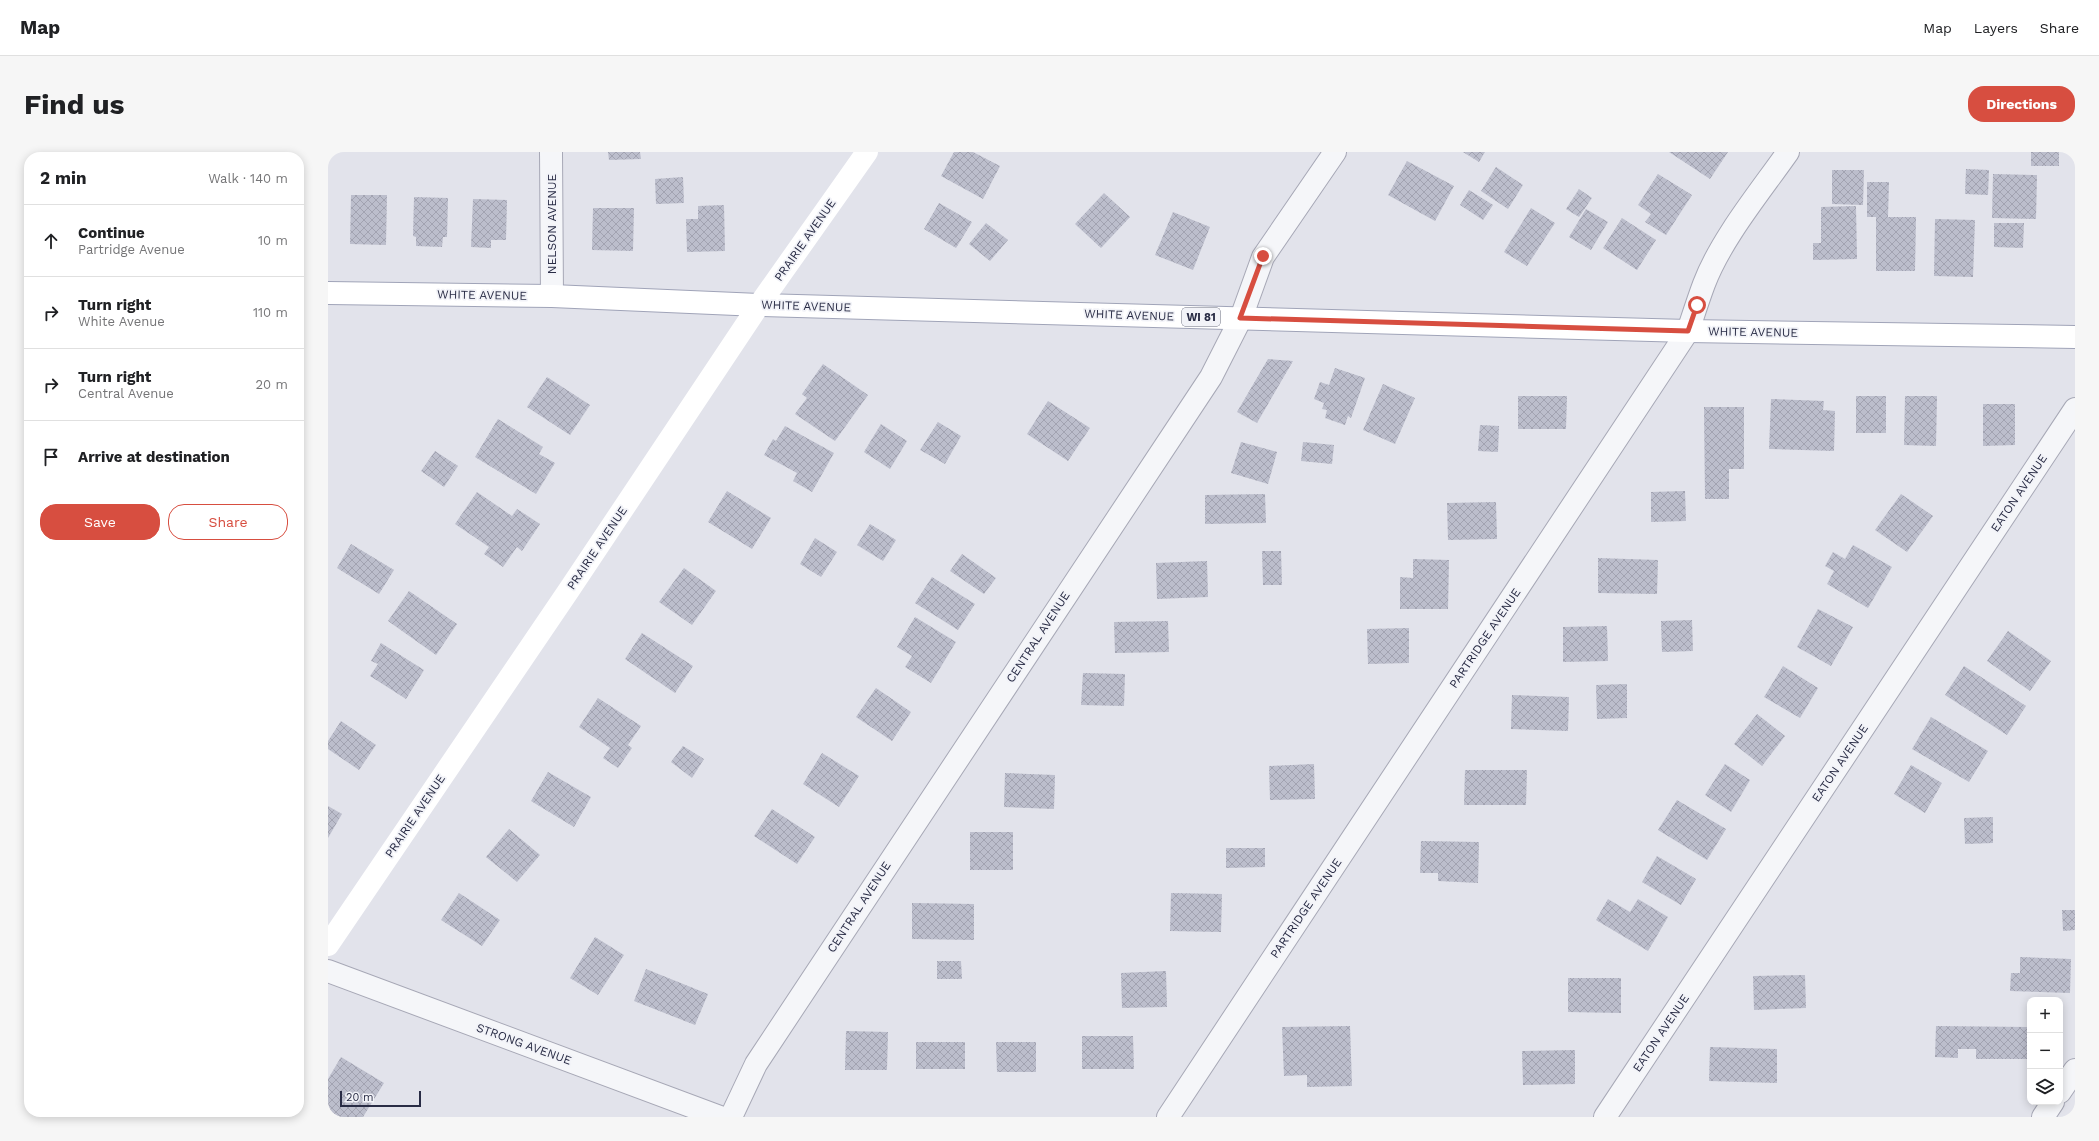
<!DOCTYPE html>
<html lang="en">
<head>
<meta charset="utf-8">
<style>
	:root { --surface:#fff; --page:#f6f6f6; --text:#202124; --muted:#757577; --line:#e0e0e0; --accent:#d74e40 }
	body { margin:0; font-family:"Work Sans",sans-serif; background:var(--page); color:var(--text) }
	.controls { position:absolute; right:12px; bottom:12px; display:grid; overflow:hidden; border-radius:8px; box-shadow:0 2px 10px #0003 }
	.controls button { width:36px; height:36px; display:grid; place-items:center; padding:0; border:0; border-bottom:1px solid var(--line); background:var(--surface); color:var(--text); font:20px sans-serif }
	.scale { position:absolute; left:12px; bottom:10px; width:81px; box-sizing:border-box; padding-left:4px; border:2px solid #292c45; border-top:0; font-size:11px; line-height:14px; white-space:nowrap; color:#292c45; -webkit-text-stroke:3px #f2f3f8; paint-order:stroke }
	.stop { position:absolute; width:12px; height:12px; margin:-9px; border:3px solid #d74e40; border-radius:50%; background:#fff }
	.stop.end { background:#d74e40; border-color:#fff; box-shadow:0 1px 4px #0008 }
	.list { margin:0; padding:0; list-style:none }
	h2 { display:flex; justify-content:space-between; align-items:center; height:52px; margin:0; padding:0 16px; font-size:17px }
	h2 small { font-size:13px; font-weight:400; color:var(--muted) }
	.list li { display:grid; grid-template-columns:26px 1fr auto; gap:12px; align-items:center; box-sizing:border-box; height:72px; padding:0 16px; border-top:1px solid var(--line) }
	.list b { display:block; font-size:15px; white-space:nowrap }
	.list p { margin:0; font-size:13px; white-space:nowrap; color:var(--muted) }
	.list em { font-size:13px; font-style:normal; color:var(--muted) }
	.actions { display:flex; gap:8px; padding:12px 16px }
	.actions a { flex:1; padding:9px 0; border:1px solid var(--accent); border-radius:16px; text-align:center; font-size:14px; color:var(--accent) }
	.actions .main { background:var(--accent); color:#fff }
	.icon { flex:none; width:22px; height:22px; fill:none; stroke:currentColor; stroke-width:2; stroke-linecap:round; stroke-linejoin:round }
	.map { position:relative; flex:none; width:1747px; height:965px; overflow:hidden; border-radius:16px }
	header { display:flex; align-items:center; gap:24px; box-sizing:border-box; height:56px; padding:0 20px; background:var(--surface); border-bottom:1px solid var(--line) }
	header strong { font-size:19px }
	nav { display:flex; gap:22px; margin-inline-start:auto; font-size:14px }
	.intro { display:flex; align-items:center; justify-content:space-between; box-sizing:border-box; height:96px; padding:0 24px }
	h1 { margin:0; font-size:28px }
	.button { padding:10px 18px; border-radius:16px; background:var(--accent); color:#fff; font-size:14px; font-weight:700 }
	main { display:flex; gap:24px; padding:0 24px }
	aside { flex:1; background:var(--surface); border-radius:16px; box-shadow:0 2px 10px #0003 }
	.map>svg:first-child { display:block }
	.building { fill:url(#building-cross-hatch) }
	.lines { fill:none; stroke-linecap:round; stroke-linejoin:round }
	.street-casing { stroke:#a7a8b6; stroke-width:24 }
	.primary-casing { stroke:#a0a4b8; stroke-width:24 }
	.street { stroke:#f5f6f9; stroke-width:22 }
	.secondary { stroke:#fff; stroke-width:22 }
	.primary { stroke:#fff; stroke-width:22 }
	.route { stroke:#d74e40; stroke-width:5 }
	.labels { text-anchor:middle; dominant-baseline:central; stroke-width:3.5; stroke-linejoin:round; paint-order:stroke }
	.shield { fill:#f2f3f8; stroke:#65687b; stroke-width:1 }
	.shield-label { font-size:11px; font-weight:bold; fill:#292c45 }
	.street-label { font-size:12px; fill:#292c45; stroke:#f2f3f8 }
</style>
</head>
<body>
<header>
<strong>Map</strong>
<nav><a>Map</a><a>Layers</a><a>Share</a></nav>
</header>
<div class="intro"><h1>Find us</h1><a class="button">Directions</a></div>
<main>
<aside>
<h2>2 min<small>Walk · 140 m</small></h2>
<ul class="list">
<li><svg class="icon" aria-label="ahead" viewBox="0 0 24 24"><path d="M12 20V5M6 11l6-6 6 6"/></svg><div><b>Continue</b><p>Partridge Avenue</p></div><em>10 m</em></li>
<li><svg class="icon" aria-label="right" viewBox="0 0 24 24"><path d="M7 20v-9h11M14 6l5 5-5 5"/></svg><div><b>Turn right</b><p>White Avenue</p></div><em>110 m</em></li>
<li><svg class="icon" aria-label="right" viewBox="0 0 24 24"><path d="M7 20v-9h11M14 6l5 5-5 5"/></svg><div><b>Turn right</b><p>Central Avenue</p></div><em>20 m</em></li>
<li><svg class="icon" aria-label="arrive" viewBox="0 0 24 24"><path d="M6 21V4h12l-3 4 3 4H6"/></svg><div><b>Arrive at destination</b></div></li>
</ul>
<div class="actions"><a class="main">Save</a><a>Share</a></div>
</aside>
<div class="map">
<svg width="1747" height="965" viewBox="0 0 1747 965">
	<defs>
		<pattern id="building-cross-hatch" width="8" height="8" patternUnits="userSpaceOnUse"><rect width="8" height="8" fill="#bcbecc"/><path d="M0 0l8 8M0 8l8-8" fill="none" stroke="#a2a3b1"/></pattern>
	</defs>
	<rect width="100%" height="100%" fill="#e2e3eb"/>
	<path class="building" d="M280,0h32l1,7 -32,1z
		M626,0h19l27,14 -17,33 -42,-23z
		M1135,0h22l-6,10z
		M1341,0h59l-18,27z
		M1703,0h28v14h-28z
		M1079,9l47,25 -19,35 -47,-26z
		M1168,15l27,18 -15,24 -27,-18z
		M1638,17l23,1 -1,25 -23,-1z
		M1504,18h32l-1,35 -31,-1z
		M1330,22l34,21 -26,40 -21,-13 6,-8 -13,-9z
		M1665,22l44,1 -1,44 -44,-1z
		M355,25l1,26 -28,1 -1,-25z
		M1539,30h22l-1,35h28l-1,54h-39v-54h-9z
		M1251,37l13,9 -13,19 -13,-8z
		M1141,38l24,15 -10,15 -23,-15z
		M776,41l26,24 -29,31 -26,-24z
		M23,43h36l-1,50 -36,-1z
		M86,45l34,1 -1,39h-4l-1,10 -26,-1v-9l-3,-1z
		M145,47l34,1 -1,40h-15v8l-20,-1z
		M611,51l33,19 -16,26 -32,-19z
		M396,53l1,46 -38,1 -1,-33h12v-13z
		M1528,54l1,53 -44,1v-17h8v-36z
		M265,56h41l-1,43 -41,-1z
		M1203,56l24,15 -28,43 -23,-14z
		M1258,57l22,13 -17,28 -22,-13z
		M845,60l37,15 -17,43 -38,-15z
		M1294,66l34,22 -19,30 -34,-22z
		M1607,67l40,1 -2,57 -39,-1z
		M658,71l22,17 -18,21 -21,-17z
		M1666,71h30l-1,25 -29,-1z
		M940,207l25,2 -36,62 -20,-11z
		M495,212l45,31 -33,46 -40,-27 12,-16 -5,-4z
		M1007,216l30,10 -14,40 -3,-2 -3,9 -20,-7 2,-8 -5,-1 2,-6 -10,-4 6,-17 9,3z
		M219,225l43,28 -20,30 -43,-28z
		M1055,232l32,14 -20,46 -32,-14z
		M1190,244h49l-1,33h-48z
		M1528,244h30v37h-30z
		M1577,244h32l-1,50 -32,-1z
		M1443,247l53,2 -1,9 12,1 -1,40 -65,-2z
		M720,249l42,27 -22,33 -41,-27z
		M1655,252h32v41l-32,1z
		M1376,255h40v62h-15v30h-24z
		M170,267l45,28 -4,7 16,9 -19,31 -61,-37z
		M610,270l23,14 -16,28 -25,-14z
		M553,272l26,17 -17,28 -26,-17z
		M1152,273l19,1 -1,26 -20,-1z
		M457,274l49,27 -22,39 -19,-11 4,-8 -33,-18 9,-16 3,2z
		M913,290l36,10 -9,32 -37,-11z
		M975,290l31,3 -2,19 -31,-3z
		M107,299l23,15 -14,21 -23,-16z
		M399,339l44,27 -19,31 -44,-27z
		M1357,339l1,30 -35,1v-30z
		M149,340l35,24 5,-7 23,15 -18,27 -5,-4 -14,20 -19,-13 5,-7 -34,-23z
		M937,342l1,29 -61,1v-29z
		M1573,342l32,22 -26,36 -32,-22z
		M1168,350l1,37 -49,1 -1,-37z
		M542,372l26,16 -13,21 -26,-16z
		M487,386l22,14 -16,25 -21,-13z
		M23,392l43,26 -15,24 -42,-26z
		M1525,393l39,22 -24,41 -41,-24 7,-13 -9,-5 8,-14 12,7z
		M934,399h19l1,34h-19z
		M634,402l34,24 -12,16 -34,-23z
		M1270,406l60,2 -1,34 -59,-1z
		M1085,407l36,1 -1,49h-48v-32l13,1z
		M879,409l1,36 -51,2 -1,-36z
		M356,416l32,23 -24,34 -33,-23z
		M604,425l43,27 -17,26 -43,-27z
		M81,439l48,33 -21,31 -48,-34z
		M1490,457l35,18 -22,39 -34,-19z
		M587,465l41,25 -25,41 -26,-16 7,-11 -15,-9z
		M1364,468l1,31 -31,1 -1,-31z
		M840,469l1,31 -54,1 -1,-31z
		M1279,474l1,35 -45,1v-35z
		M1081,476v35l-41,1 -1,-35z
		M1680,479l43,30 -21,30 -43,-30z
		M314,481l51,33 -18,27 -50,-34z
		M53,491l43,27 -18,29 -36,-23 8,-12 -7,-3z
		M1455,514l35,22 -18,30 -36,-21z
		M1636,514l62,40 -19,29 -62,-40z
		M755,521l42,1 -1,32 -43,-1z
		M1299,532v34l-30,1 -1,-34z
		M548,536l35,24 -19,29 -36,-24z
		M1184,543l57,2 -1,34 -57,-2z
		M270,546l43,28 -13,19 4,3 -14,20 -15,-10 7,-10 -31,-21z
		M1429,562l28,22 -23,30 -28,-22z
		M1603,565l57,34 -19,31 -57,-33z
		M13,569l35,24 -17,25 -31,-21v-8z
		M355,594l21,13 -12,19 -21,-16z
		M494,601l37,23 -20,31 -36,-23z
		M986,612l1,35 -45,1 -1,-34z
		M1397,612l25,16 -19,32 -26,-17z
		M1583,613l31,18 -17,30 -31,-19z
		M1137,618h62l-1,35h-62z
		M220,620l43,25 -17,30 -43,-26z
		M677,621l50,2 -1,34 -50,-2z
		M1349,648l49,29 -19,31 -49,-30z
		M0,654l14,8 -14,24z
		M444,657l43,28 -18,27 -43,-28z
		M1665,665v26l-28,1 -1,-26z
		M181,677l31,26 -23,27 -31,-25z
		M642,680h43v38h-43z
		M1093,689l58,1 -1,41 -40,-2v-8h-18z
		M898,696h39v19l-39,1z
		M1329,704l39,23 -15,26 -39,-23z
		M131,741l41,27 -18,26 -41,-26z
		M843,741l51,1 -1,38 -51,-1z
		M1280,747l22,13 8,-13 30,18 -20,34 -52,-31z
		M584,751l62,1v36l-62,-1z
		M1734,758h13v20l-12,1z
		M267,785l29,18 -26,40 -28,-17z
		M1692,805l51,2 -1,34 -60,-2 1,-18h9z
		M609,809h24l1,18h-25z
		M318,817l62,25 -13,31 -61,-24z
		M838,819l1,36 -45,1 -1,-35z
		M1477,823l1,33 -52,2 -1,-34z
		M1240,826h53v35l-53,-1z
		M1022,874l2,60 -45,1v-12l-23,1 -2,-49z
		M1608,874l92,1v32h-52v-10h-18v9l-23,-1z
		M518,879l42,1 -1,38h-42z
		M754,884h51l1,33h-52z
		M588,890h49v27h-49z
		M668,890h40v30h-39z
		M1382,895l67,2v34l-68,-2z
		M1247,898v34l-52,1 -1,-34z
		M13,905l43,26 -21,34h-35v-38z"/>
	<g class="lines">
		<defs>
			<path id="street" d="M223,0l1,144
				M0,819l392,146
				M1732,940l15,-22
				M403,965l25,-53 455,-687 30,-59 22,-61 72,-105
				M840,965l520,-786c5,-15 10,-31 16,-47 17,-45 56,-92 84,-132
				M1277,965l470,-708
				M1715,965l10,-15"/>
			<path id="primary" d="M0,141l224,3 207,9 929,26 387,6"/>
		</defs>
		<use href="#street" class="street-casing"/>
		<use href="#primary" class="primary-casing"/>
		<use href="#street" class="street"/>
		<path class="secondary" d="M0,793l241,-355 190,-285 108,-153"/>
		<use href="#primary" class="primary"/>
	</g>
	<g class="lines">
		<path class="route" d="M935,104l-23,62 448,13 9,-26"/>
	</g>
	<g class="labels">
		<rect class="shield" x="854" y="156" width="38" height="18" rx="3"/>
		<g class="shield-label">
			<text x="873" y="165">WI 81</text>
		</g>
		<g class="street-label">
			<text transform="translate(224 72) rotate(-90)">NELSON AVENUE</text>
			<text transform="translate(477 88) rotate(-55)">PRAIRIE AVENUE</text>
			<text transform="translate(154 143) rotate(1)">WHITE AVENUE</text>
			<text transform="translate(478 154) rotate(2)">WHITE AVENUE</text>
			<text transform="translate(801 163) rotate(2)">WHITE AVENUE</text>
			<text transform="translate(1425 180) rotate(1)">WHITE AVENUE</text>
			<text transform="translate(1691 341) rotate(-56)">EATON AVENUE</text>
			<text transform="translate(269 396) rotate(-56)">PRAIRIE AVENUE</text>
			<text transform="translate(710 485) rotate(-57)">CENTRAL AVENUE</text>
			<text transform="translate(1157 486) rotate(-56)">PARTRIDGE AVENUE</text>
			<text transform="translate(1512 611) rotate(-56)">EATON AVENUE</text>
			<text transform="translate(87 664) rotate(-56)">PRAIRIE AVENUE</text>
			<text transform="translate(531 755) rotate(-57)">CENTRAL AVENUE</text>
			<text transform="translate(978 756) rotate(-56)">PARTRIDGE AVENUE</text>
			<text transform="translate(1333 881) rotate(-56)">EATON AVENUE</text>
			<text transform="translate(196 892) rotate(20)">STRONG AVENUE</text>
		</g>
	</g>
</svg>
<div class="controls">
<button>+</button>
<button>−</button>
<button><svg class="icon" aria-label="layers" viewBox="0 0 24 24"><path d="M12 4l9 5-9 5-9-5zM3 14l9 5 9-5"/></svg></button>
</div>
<div class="scale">20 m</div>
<div class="stop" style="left:1369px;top:153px"></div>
<div class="stop end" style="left:935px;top:104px"></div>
</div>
</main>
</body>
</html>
